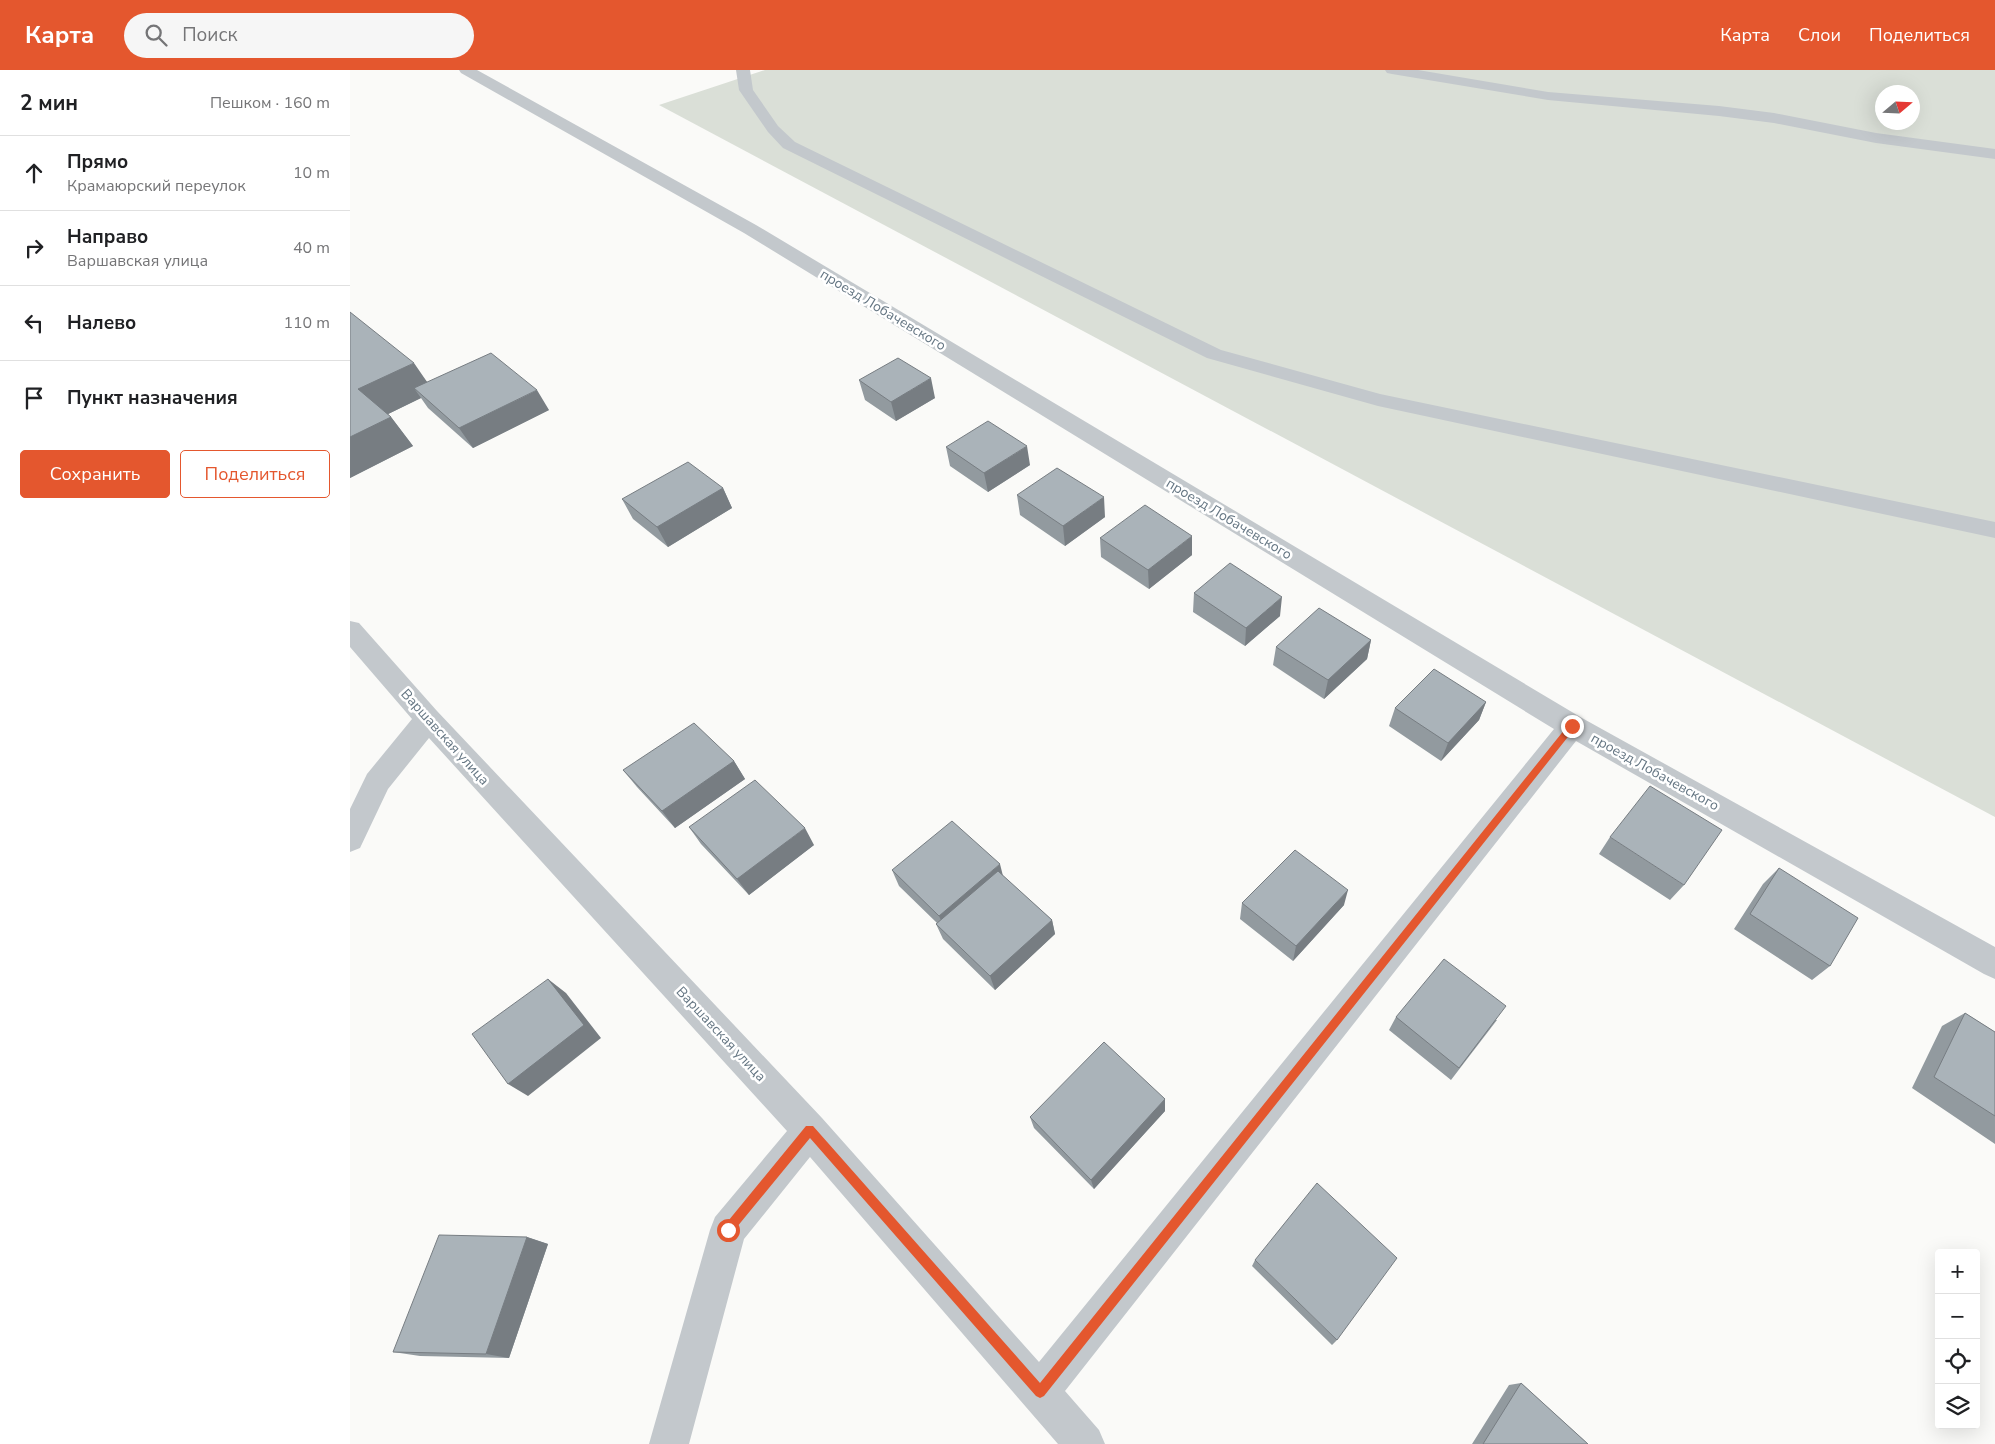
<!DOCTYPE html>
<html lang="ru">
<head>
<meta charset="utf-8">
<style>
	:root { --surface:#fff; --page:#f6f6f6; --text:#202124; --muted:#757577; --line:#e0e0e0; --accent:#e4572e }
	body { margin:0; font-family:"Nunito Sans",sans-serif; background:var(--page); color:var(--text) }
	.controls { position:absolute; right:15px; bottom:15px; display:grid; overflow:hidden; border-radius:5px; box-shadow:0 5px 20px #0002 }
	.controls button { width:45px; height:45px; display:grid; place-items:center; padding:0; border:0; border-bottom:1px solid var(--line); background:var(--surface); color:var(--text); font:25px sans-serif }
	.compass { position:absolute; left:1525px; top:15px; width:45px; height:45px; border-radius:50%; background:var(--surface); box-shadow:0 5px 20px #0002; rotate:71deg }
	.stop { position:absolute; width:15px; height:15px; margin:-11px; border:4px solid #e4572e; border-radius:50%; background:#fff }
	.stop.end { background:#e4572e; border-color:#fff; box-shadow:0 1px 5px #0008 }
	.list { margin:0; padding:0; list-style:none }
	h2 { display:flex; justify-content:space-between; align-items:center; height:65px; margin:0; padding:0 20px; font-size:21px }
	h2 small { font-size:16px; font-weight:400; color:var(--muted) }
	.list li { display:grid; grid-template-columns:32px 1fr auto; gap:15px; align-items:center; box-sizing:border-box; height:75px; padding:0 20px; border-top:1px solid var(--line) }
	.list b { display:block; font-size:19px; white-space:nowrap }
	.list p { margin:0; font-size:16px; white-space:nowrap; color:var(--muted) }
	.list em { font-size:16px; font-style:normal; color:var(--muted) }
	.actions { display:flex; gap:10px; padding:15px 20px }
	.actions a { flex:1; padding:11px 0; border:1px solid var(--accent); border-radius:5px; text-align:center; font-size:18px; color:var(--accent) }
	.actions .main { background:var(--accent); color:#fff }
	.icon { flex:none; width:28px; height:28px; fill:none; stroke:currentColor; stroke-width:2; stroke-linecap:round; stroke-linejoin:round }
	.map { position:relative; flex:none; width:1645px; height:1374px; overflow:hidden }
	header { display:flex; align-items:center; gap:30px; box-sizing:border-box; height:70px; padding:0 25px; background:var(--accent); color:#fff }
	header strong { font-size:24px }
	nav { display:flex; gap:28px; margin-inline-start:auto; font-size:18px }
	.search { width:350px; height:45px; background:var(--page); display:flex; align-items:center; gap:12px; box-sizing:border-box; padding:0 18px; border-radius:28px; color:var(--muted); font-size:19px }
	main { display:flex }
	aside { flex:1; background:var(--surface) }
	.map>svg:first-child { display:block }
	.green { fill:#dadfd7; fill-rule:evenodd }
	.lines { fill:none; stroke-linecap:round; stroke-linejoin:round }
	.minor { fill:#c3c8cc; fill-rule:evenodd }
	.wall { fill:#929a9f }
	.shaded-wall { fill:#777d82 }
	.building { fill:#aab3b9; stroke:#777d82 }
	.route { fill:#e4572e }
	.labels { text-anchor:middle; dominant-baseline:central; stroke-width:5; stroke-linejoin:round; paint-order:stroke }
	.street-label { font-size:14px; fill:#657683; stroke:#fff }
</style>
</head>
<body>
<header>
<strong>Карта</strong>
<div class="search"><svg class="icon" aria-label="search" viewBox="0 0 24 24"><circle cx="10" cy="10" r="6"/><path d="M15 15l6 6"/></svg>Поиск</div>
<nav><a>Карта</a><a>Слои</a><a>Поделиться</a></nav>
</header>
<main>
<aside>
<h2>2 мин<small>Пешком · 160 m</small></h2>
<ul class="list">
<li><svg class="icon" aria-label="ahead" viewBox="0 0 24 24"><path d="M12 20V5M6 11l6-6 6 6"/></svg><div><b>Прямо</b><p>Крамаюрский переулок</p></div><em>10 m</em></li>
<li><svg class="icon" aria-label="right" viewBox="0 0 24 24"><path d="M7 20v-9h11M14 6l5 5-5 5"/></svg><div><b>Направо</b><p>Варшавская улица</p></div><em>40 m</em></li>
<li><svg class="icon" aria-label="left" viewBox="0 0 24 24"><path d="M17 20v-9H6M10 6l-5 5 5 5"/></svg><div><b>Налево</b></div><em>110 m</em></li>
<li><svg class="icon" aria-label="arrive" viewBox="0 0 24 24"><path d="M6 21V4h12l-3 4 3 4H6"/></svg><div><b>Пункт назначения</b></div></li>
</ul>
<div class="actions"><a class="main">Сохранить</a><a>Поделиться</a></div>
</aside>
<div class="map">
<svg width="1645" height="1374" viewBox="0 0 1645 1374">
	<rect width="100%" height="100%" fill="#fafaf8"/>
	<path class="green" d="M415,0h1230v747l-1336,-712zM1532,22h30v30h-30z"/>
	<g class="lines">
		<path class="minor" d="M109,0h18l279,155 826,493 413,229v32l-11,-5 -408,-233 -511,650 34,39 6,14h-47l-248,-287 -66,82 -55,205h-40l61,-214 5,-13 72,-86 -358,-393 -41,51 -28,59 -10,4v-43l17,-35 45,-55 -62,-72v-26l9,2 78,88 385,407 217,244 515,-633 -810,-496 -283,-160z
			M386,0h14l3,20 25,36 17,16 426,208 159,44 615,128v16l-617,-132 -171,-48 -424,-210 -15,-16 -29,-42z
			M1035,0h33l130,22 171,14 55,7 102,20 119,16v10l-119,-16 -102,-20 -55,-7 -171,-16 -156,-26 -5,-1z"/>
	</g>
	<path class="wall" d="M0,242l77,70 122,28 -76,38 -45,-40 -7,-10 -33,16 3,3 22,29 -63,32z
		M509,310l76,18 -39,23 -31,-21z
		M596,377l84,18 -42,27 -38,-26z
		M373,418l9,20 -64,39 -35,-28 -11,-20z
		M667,425l88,22 -40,29 -45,-31z
		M750,468l92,17 -43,34 -48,-32z
		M844,523l86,23 -35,30 -52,-34z
		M1021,570l-4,19 -43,40 -51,-34 3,-18z
		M1136,632l-7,18 -38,41 -52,-35 6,-18z
		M384,691l11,18 -70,49 -38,-41 -14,-17z
		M339,757l125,18 -65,50 -48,-51z
		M1260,767l74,48 -14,15 -71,-46z
		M1429,798l51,98 -18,14 -78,-51 29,-45z
		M542,800l111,6 49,44 3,14 -60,56 -52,-51 -7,-15 1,-1 -38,-37z
		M892,833l102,2 -51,56 -53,-42z
		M1615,943l30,19v112l-83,-56 30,-62z
		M1046,947l101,3 -46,60 -62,-50z
		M815,1029v12l-71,78 -60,-61 -4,-11z
		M177,1167l21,7 -39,114 -89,-2 -27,-4z
		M905,1190l82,80 -5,5 -80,-79z
		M1171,1313l67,61h-116l37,-59z"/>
	<path class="shaded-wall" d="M64,293l20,29 -20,-4 7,10 -41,20 -22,-29z
		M581,308l4,20 -39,23 -5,-19z
		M187,320l12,20 -76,38 -14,-20z
		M41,347l22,29 -63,32v-41z
		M677,376l3,19 -42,27 -4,-19z
		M373,418l9,20 -64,39 -11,-20z
		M754,427l1,20 -40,29 -2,-20z
		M842,466v19l-43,34 -1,-19z
		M932,527l-2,19 -35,30 1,-18z
		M1021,570l-4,19 -43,40 4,-19z
		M1136,632l-7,18 -38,41 7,-18z
		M384,691l11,18 -70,49 -13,-17z
		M455,758l9,17 -65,50 -12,-16z
		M650,794l4,16 -58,51 -7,-15z
		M998,820l-4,15 -51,56 3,-15z
		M702,850l3,14 -60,56 -5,-14z
		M198,909l18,14 35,45 -73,58 -20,-12z
		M815,1029v12l-71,78 -3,-9z
		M177,1167l21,7 -39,114 -23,-4z"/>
	<path class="building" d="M0,242l64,51 -56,26 33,28 -41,20z
		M141,283l46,37 -78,38 -45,-40z
		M548,288l33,20 -40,24 -32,-22z
		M638,351l39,25 -43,27 -38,-26z
		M338,392l35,26 -66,39 -35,-28z
		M707,398l47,29 -41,29 -46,-31z
		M795,435l47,31 -44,34 -48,-32z
		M880,493l52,34 -36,31 -52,-35z
		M969,538l52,32 -43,40 -52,-33z
		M1084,599l52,33 -38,41 -53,-35z
		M344,653l40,38 -72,50 -39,-41z
		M405,710l50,48 -68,51 -48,-52z
		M1300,716l72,44 -38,55 -74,-48z
		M602,751l48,43 -61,52 -47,-46z
		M945,780l53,40 -52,56 -54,-43z
		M1429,798l79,50 -28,48 -80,-52z
		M648,801l54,49 -62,56 -54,-52z
		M1094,889l62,47 -47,62 -63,-51z
		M198,909l36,46 -76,59 -36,-50z
		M1615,943l30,19v84l-61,-39z
		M754,972l61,57 -74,81 -61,-63z
		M967,1113l80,75 -60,82 -82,-80z
		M89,1165l88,2 -41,117 -93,-2z
		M1171,1313l67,61h-105z"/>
	<path class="route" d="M1222,653l3,1v4l-531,668 -4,2 -4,-2 -226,-258 -78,95 -4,2 -4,-2 -1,-3 1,-4 82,-100h7l227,257 529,-659z"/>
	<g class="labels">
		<g class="street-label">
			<text transform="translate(533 240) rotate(31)">проезд Лобачевского</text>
			<text transform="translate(879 449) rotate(31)">проезд Лобачевского</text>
			<text transform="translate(95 667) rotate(48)">Варшавская улица</text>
			<text transform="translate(1305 702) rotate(29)">проезд Лобачевского</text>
			<text transform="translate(371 964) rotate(47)">Варшавская улица</text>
		</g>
	</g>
</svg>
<div class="controls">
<button>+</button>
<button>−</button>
<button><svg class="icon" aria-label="locate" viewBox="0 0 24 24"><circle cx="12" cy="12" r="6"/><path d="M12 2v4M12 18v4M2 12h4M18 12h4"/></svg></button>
<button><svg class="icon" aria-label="layers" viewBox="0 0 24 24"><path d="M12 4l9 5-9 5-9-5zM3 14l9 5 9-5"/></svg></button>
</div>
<svg class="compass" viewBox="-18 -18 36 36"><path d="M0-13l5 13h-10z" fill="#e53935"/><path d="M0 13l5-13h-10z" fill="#757577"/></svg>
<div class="stop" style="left:378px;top:1160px"></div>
<div class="stop end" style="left:1222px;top:656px"></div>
</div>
</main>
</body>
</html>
